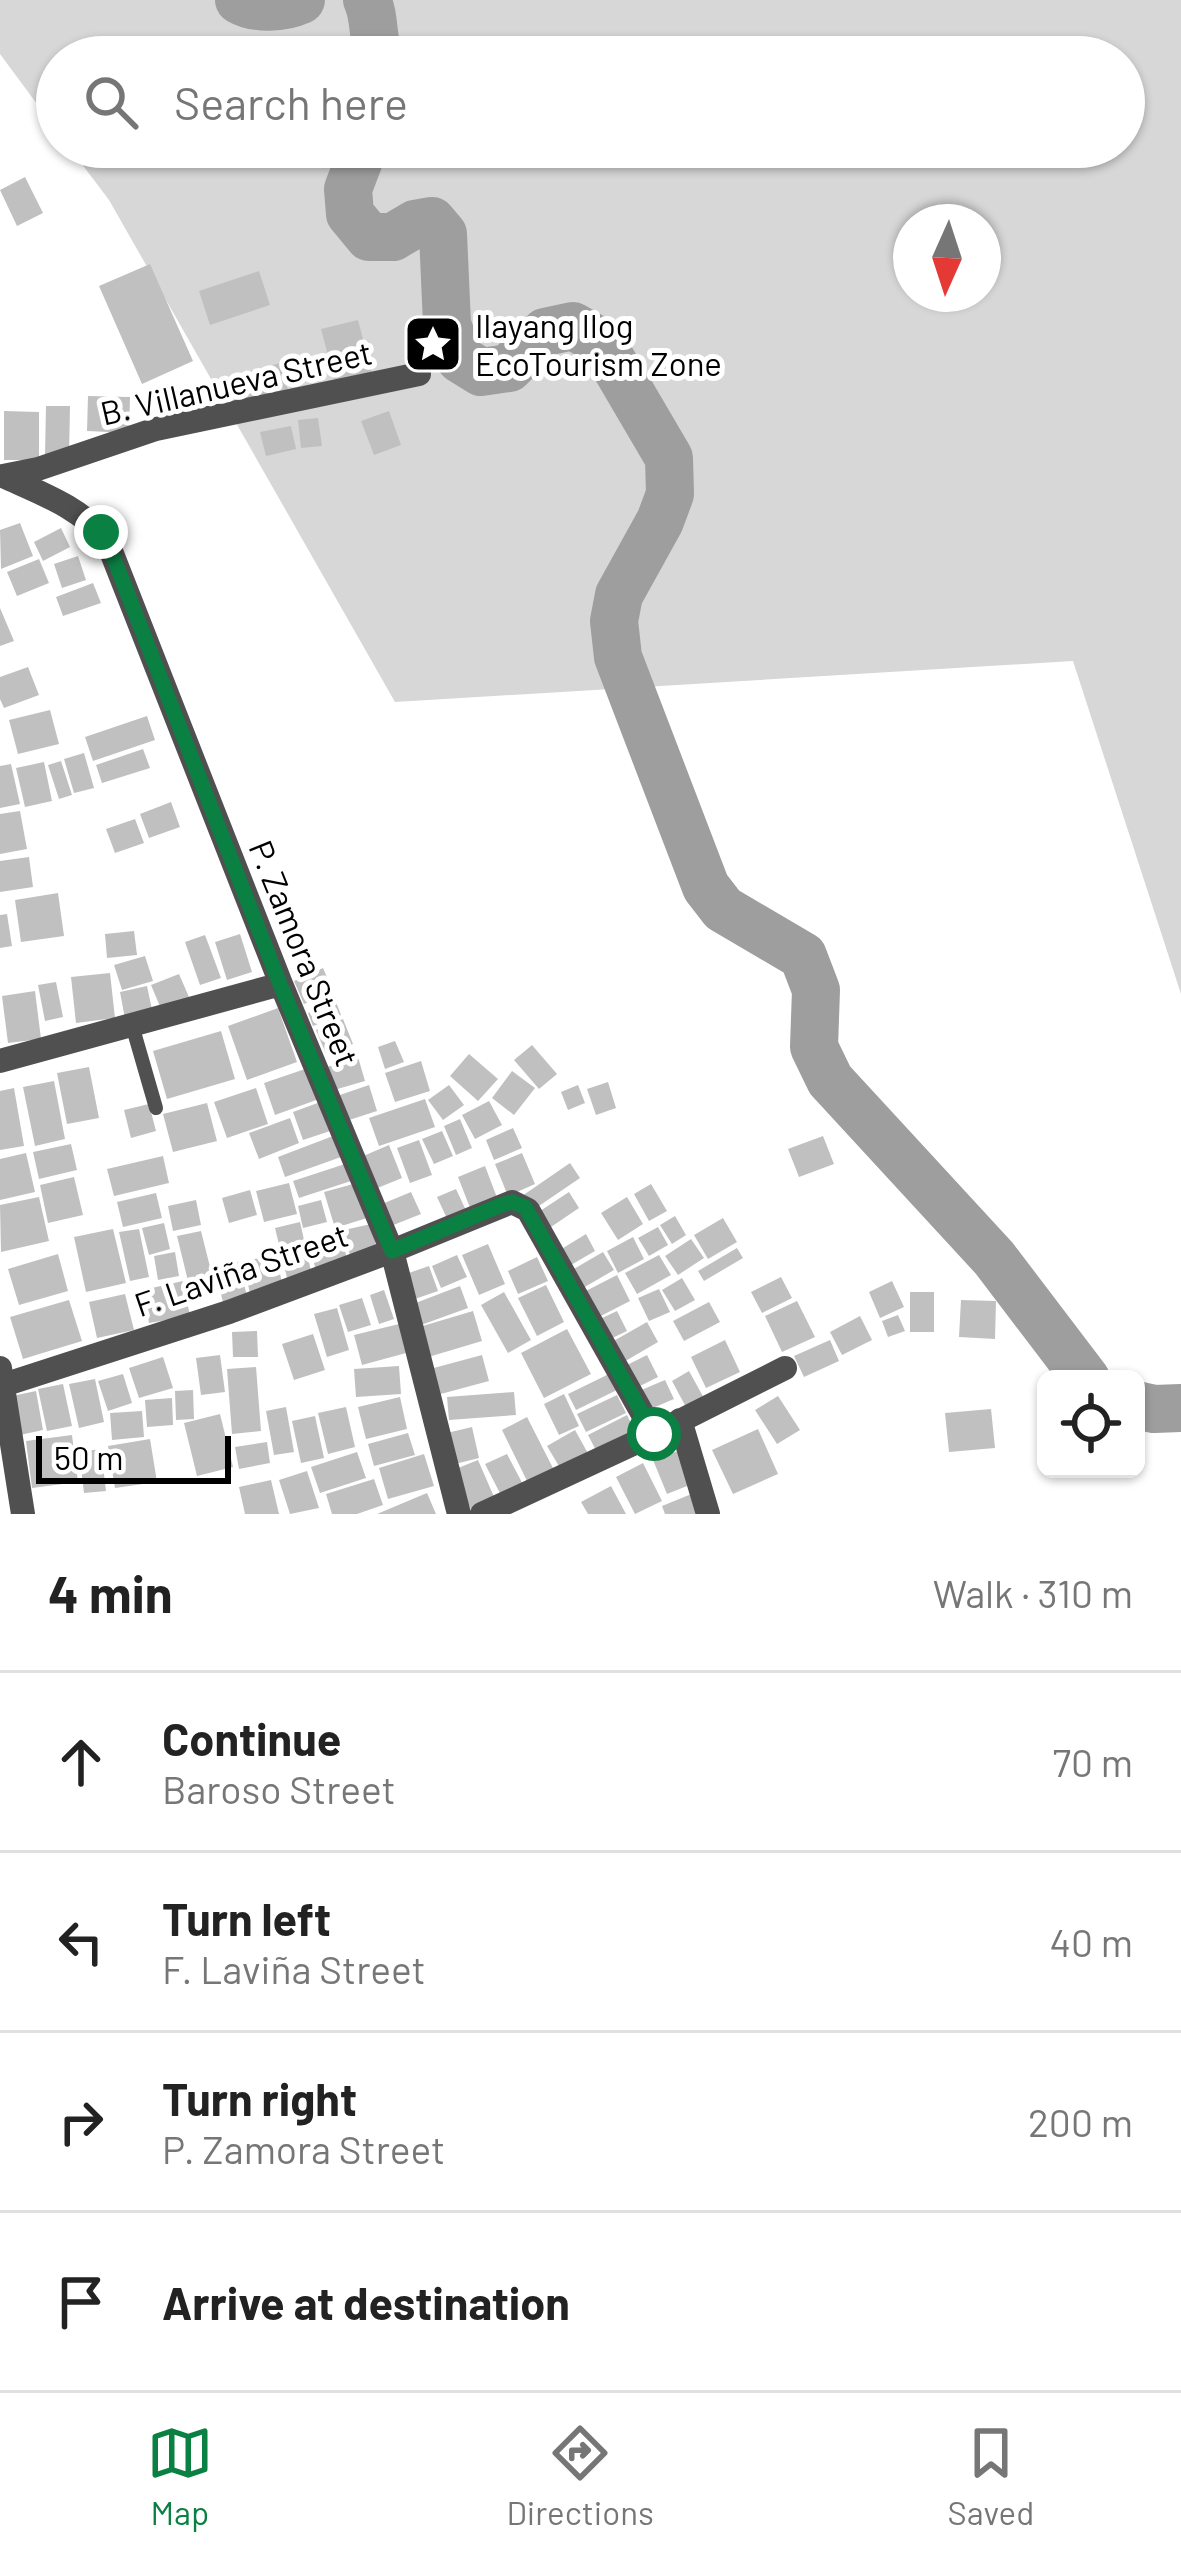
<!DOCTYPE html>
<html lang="en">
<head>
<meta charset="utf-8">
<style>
	:root { --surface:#fff; --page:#f2f2f2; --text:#222; --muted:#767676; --line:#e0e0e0; --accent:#0b8043 }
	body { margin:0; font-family:Barlow,sans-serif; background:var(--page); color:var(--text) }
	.controls { position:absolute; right:36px; bottom:36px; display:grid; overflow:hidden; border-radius:18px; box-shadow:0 3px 9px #0004 }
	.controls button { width:108px; height:108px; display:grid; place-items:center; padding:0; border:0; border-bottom:3px solid var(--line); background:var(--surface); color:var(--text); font:60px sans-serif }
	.compass { position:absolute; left:893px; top:204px; width:108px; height:108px; border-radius:50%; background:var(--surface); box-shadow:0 3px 9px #0004; rotate:183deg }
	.scale { position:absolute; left:36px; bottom:30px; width:195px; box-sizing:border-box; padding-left:12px; border:6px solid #000; border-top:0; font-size:33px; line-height:42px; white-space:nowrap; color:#000; -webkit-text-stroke:9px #fff; paint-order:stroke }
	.stop { position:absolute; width:36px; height:36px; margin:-27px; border:9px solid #0b8043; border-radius:50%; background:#fff }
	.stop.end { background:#0b8043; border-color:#fff; box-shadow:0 3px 12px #0008 }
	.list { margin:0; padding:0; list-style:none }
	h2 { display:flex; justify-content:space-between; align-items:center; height:156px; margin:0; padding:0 48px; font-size:51px }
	h2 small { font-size:39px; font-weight:400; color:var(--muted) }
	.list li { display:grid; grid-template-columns:78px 1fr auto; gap:36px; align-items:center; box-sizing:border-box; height:180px; padding:0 48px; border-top:3px solid var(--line) }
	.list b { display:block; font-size:45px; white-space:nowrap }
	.list p { margin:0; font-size:39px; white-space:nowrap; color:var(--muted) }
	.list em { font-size:39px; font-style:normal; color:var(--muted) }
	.icon { flex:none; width:66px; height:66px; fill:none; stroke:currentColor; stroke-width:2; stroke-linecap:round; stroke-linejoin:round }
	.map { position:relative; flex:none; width:1181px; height:1514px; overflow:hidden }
	.search { position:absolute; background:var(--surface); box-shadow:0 3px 9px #0004; left:36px; right:36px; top:36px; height:132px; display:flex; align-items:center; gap:30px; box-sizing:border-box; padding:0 42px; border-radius:66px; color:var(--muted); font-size:45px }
	.sheet { height:876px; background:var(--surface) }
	nav { display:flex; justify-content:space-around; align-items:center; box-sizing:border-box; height:168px; border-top:3px solid var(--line); background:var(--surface); font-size:33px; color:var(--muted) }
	nav a { display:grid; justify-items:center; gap:6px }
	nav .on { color:var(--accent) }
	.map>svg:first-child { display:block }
	.green { fill:#d7d7d7; fill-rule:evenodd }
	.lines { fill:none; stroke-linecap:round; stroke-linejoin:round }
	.river { stroke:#9e9e9e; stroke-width:48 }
	.building { fill:#c0c0c0 }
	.service { stroke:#505050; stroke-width:14 }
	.minor { stroke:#505050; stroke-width:24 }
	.tertiary { stroke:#505050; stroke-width:24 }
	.route { stroke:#0b8043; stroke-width:15 }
	.labels { text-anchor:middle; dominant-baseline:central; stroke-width:10; stroke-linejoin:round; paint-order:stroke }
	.poi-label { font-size:33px; fill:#000; stroke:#fff; text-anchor:start }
	.street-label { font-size:33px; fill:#000; stroke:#fff }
</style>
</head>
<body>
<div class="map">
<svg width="1181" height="1514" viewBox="0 0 1181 1514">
	<rect width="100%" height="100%" fill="#fff"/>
	<path class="green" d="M0,0h1181v994l-108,-333 -678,41 -286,-502 -40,-53h1055v-90h-1067v74l-57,-77zM911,222h72v72h-72z"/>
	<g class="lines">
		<path class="river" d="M239,0c17,10 44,8 62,0
			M367,0c8,16 5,37 12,57
			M364,147l-16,42 2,25 19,23h24l22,-13 17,-3 11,13 4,90 13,35 21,13 28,-4 36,-36 28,-6 28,16 68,116 1,36 -10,27 -41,74 -5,26 4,36 88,230 17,22 80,47 13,34 -2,57 16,33 164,178 92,121
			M1136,1405l18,4 27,-1"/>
	</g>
	<path class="building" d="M25,177l18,36 -26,13 -17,-36z
		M150,264l43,97 -51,23 -43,-98z
		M259,271l11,34 -60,20 -11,-34z
		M358,320l14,53 -37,9 -14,-53z
		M280,363l9,30 -43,12 -9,-30z
		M88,396l42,1 -1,36 -42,-2z
		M46,406h24l-1,50 -24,-1z
		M4,411l35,1v48h-35z
		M389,411l12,34 -27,10 -13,-34z
		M318,418l4,28 -21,2 -3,-28z
		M291,426l5,23 -30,7 -6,-24z
		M20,523l13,33 -32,13 -1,-39z
		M61,528l9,19 -27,14 -9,-19z
		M78,556l8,24 -24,8 -8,-24z
		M39,559l10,24 -32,13 -10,-24z
		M93,583l8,20 -38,13 -7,-19z
		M0,608l14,33 -14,5z
		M28,667l11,28 -35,13 -4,-9v-22z
		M50,710l9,34 -41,10 -9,-34z
		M147,716l8,24 -62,21 -8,-24z
		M143,749l7,19 -48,15 -6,-18z
		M84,753l10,35 -20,5 -10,-34z
		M61,761l11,34 -13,4 -11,-34z
		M44,762l8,39 -27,6 -9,-39z
		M11,764l9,40 -20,4v-42z
		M171,802l9,25 -31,11 -9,-24z
		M20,811l7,38 -27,5v-40z
		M135,819l9,24 -29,10 -9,-24z
		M29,857l4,30 -33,5v-31z
		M58,893l6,43 -43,6 -6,-42z
		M7,914l5,32 -12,2v-33z
		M134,931l3,24 -30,3 -2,-24z
		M240,934l12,38 -25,8 -12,-38z
		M205,935l16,43 -21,7 -15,-43z
		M145,956l8,25 -31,9 -8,-25z
		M323,968l10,23 -29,13 -10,-23z
		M110,973l5,45 -39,5 -5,-46z
		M179,974l13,30 -28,12 -13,-31z
		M56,982l7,35 -18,4 -7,-36z
		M147,986l7,33 -28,5 -6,-32z
		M35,991l6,48 -33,4 -6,-47z
		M336,1002l5,13 -28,11 -5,-13z
		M278,1008l19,54 -50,18 -19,-54z
		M343,1019l10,25 -27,10 -10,-24z
		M221,1031l14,48 -68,20 -14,-48z
		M395,1041l9,21 -19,7 -7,-22z
		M532,1045l25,29 -18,15 -25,-29z
		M469,1054l29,25 -20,22 -28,-25z
		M358,1057l7,24 -31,9 -7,-23z
		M421,1061l9,30 -35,11 -10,-29z
		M89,1067l10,51 -32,6 -10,-51z
		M308,1068l11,31 -44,16 -11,-32z
		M512,1071l23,17 -21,27 -22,-17z
		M54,1081l11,58 -30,7 -12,-59z
		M608,1082l8,26 -20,7 -9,-26z
		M369,1085l8,26 -31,10 -9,-25z
		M449,1085l15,20 -21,15 -15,-20z
		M578,1085l7,18 -17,7 -7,-18z
		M14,1088l10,58 -24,4v-59z
		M256,1088l12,36 -41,14 -13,-36z
		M425,1099l10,28 -56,19 -10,-28z
		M323,1101l10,29 -30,10 -10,-28z
		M489,1101l13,24 -27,14 -13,-24z
		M207,1103l10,38 -44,11 -10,-38z
		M149,1104l7,27 -25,7 -7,-28z
		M290,1118l9,25 -40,16 -10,-26z
		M460,1119l12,29 -16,7 -12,-29z
		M513,1128l9,20 -28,12 -8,-20z
		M442,1131l11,25 -19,8 -12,-25z
		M333,1136l8,21 -56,20 -7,-20z
		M823,1136l11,28 -35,13 -11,-28z
		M419,1140l13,35 -22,8 -13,-35z
		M71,1144l6,26 -38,9 -6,-27z
		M389,1145l13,33 -27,11 -14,-32z
		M26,1153l9,39 -35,8v-41z
		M522,1153l13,31 -27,12 -13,-32z
		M163,1156l6,27 -55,13 -7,-27z
		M570,1163l10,15 -47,32 -11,-14z
		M345,1164l6,17 -52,17 -6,-17z
		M485,1166l16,42 -27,10 -16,-41z
		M74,1177l9,38 -35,8 -8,-38z
		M289,1183l8,31 -33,8 -8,-31z
		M357,1183l10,35 -32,10 -11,-36z
		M651,1184l16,27 -18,10 -15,-27z
		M456,1189l13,28 -19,8 -13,-28z
		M250,1190l7,25 -28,8 -7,-25z
		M411,1192l10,22 -30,12 -9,-22z
		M569,1192l10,16 -34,23 -11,-16z
		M156,1193l6,25 -39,9 -6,-25z
		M39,1197l10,44 -48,11 -1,-47z
		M627,1197l16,27 -25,16 -17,-27z
		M196,1200l5,25 -28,6 -5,-25z
		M321,1200l6,22 -24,6 -5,-22z
		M675,1216l11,19 -14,9 -12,-19z
		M723,1218l14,24 -29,17 -14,-24z
		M300,1222l13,58 -24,6 -14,-58z
		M164,1223l6,26 -21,6 -7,-27z
		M371,1224l8,34 -27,6 -8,-34z
		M658,1227l10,18 -19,11 -11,-18z
		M113,1229l13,54 -40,9 -12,-55z
		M139,1229l10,48 -19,4 -11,-49z
		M201,1231l12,48 -24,6 -12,-49z
		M586,1234l9,17 -31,18 -9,-16z
		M341,1235l8,32 -32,8 -8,-32z
		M633,1237l11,22 -26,14 -11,-22z
		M691,1239l13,19 -26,17 -13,-19z
		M488,1244l17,40 -26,11 -17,-40z
		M737,1248l6,10 -39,23 -6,-10z
		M175,1252l4,24 -21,4 -4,-24z
		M603,1252l11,18 -31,18 -11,-18z
		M58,1254l10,37 -49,14 -11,-36z
		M275,1254l9,36 -33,8 -8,-36z
		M457,1255l10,22 -26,11 -9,-22z
		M659,1255l12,20 -34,19 -12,-21z
		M537,1257l11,24 -30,13 -10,-23z
		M238,1261l10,39 -24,6 -10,-39z
		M429,1266l9,25 -26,9 -9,-25z
		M617,1275l13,26 -37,19 -13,-26z
		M781,1277l11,21 -30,15 -11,-21z
		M682,1278l13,22 -20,11 -13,-21z
		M183,1281l7,35 -41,7 -6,-33z
		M892,1281l12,26 -24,11 -11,-26z
		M546,1285l18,37 -27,14 -19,-38z
		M460,1286l8,22 -47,17 -8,-21z
		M659,1289l11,23 -21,9 -11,-23z
		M384,1290l10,29 -15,5 -9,-29z
		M504,1292l27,48 -23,13 -27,-48z
		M910,1292h24v40h-24z
		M125,1294l9,36 -37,8 -8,-36z
		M362,1298l9,27 -23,7 -9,-27z
		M69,1300l13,41 -59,18 -13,-42z
		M961,1300l35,1 -1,38 -36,-2z
		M797,1301l18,36 -33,15 -17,-36z
		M709,1302l11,20 -36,19 -11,-20z
		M337,1308l12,42 -22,7 -13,-43z
		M473,1311l9,30 -57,17 -9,-30z
		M617,1311l10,20 -21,10 -10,-20z
		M898,1315l7,16 -17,6 -6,-16z
		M860,1316l12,24 -30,15 -12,-23z
		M647,1322l11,20 -36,21 -12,-20z
		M399,1324l7,29 -44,12 -8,-30z
		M567,1329l24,45 -47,24 -23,-45z
		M257,1331l1,26h-25l-1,-25z
		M313,1334l12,36 -31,10 -12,-36z
		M725,1340l15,32 -34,16 -15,-31z
		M830,1340l9,21 -35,16 -10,-21z
		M220,1355l5,37 -24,3 -5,-37z
		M482,1355l7,26 -52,14 -7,-26z
		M647,1355l11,22 -22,11 -11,-22z
		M163,1357l10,31 -34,10 -10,-30z
		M399,1366l2,28 -45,3 -2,-28z
		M256,1367l5,64 -29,3 -5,-65z
		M689,1371l16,29 -18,9 -15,-28z
		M123,1374l9,29 -24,8 -10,-30z
		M609,1374l8,16 -41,20 -8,-16z
		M95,1379l9,43 -25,6 -10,-44z
		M665,1380l9,19 -26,11 -9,-19z
		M63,1384l9,42 -25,5 -9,-42z
		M193,1390l1,29 -18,1 -1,-29z
		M36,1391l7,39 -23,5 -8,-39z
		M514,1392l2,23 -67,5 -2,-23z
		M564,1394l15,32 -20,9 -15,-31z
		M617,1395l9,18 -40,19 -9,-18z
		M778,1396l22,34 -23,14 -22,-34z
		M400,1397l7,32 -41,10 -8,-32z
		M172,1398l1,27 -26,2 -2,-27z
		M286,1407l8,45 -20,3 -8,-44z
		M346,1407l9,40 -27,7 -10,-41z
		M991,1409l4,39 -46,4 -4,-39z
		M142,1411l2,26 -32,3 -2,-27z
		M220,1414l13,53 -36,9 -13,-53z
		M627,1415l10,20 -38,21 -11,-21z
		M315,1416l9,42 -23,5 -9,-42z
		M527,1417l30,59 -26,13 -29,-59z
		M472,1427l7,31 -24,6 -8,-31z
		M758,1429l20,45 -45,20 -21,-44z
		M575,1430l15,27 -27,16 -16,-27z
		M408,1433l7,22 -41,11 -6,-22z
		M72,1435l6,47 -46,6 -6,-47z
		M150,1439l7,43 -42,6 -7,-42z
		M267,1442l3,21 -31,6 -4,-22z
		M101,1449l5,42 -22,2 -5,-41z
		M678,1451l14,33 -25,10 -14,-34z
		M357,1452l9,26 -46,15 -9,-26z
		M424,1454l10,32 -46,13 -9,-31z
		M507,1454l20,38 -22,11 -20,-39z
		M478,1460l20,46 -25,8 -20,-44z
		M643,1463l19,38 -27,13 -19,-37z
		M307,1471l12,37 -29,6 -11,-34z
		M374,1479l9,26 -26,9h-25l-6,-20z
		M271,1480l8,34h-34l-6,-27z
		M611,1486l15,28h-38l-7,-12z
		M427,1493l9,21h-59z
		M694,1493l8,21h-37l-3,-8z"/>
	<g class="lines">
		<path class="service" d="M132,1025l24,83"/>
		<path class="minor" d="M3,476c35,16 80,32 104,65l174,443 111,267 67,263
			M3,476l35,-7 118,-40 263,-55
			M0,1061l281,-77
			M0,1386l229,-74 163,-61 120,-49 16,8 126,224
			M680,1420l28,94
			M482,1514l172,-80 131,-66"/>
		<path class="tertiary" d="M0,1368l23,146"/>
	</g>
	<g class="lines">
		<path class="route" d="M101,532l6,9 173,443 112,267 109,-46 11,-3 13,5 129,227"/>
	</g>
	<defs>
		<symbol id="sight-square" viewBox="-11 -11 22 22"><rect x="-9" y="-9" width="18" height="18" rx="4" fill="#000" stroke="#fff"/><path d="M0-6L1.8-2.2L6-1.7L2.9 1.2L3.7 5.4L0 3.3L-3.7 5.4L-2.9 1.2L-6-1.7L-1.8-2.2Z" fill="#fff"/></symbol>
	</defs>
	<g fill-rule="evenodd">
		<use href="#sight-square" x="400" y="311" width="66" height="66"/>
	</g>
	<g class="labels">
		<g class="poi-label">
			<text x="475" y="325">Ilayang Ilog<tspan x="475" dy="38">EcoTourism Zone</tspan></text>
		</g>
		<g class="street-label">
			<text transform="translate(236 382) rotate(-13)">B. Villanueva Street</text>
			<text transform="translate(305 953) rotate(68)">P. Zamora Street</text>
			<text transform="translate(241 1269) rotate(-19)">F. Laviña Street</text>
		</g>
	</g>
</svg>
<div class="controls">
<button><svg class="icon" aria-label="locate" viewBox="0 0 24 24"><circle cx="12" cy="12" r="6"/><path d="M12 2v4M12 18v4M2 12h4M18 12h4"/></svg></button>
</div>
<svg class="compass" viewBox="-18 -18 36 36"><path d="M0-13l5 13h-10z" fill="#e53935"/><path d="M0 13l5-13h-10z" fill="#767676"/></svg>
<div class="scale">50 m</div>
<div class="stop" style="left:654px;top:1434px"></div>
<div class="stop end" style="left:101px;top:532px"></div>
<div class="search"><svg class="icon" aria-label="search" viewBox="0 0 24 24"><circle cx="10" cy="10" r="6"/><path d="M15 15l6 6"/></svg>Search here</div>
</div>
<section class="sheet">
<h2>4 min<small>Walk · 310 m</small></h2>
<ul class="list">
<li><svg class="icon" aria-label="ahead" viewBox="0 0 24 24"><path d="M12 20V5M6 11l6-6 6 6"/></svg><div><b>Continue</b><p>Baroso Street</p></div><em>70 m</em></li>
<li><svg class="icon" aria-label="left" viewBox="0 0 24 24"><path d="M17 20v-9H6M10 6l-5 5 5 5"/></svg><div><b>Turn left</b><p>F. Laviña Street</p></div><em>40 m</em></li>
<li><svg class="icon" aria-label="right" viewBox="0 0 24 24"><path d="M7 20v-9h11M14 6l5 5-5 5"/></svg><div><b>Turn right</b><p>P. Zamora Street</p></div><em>200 m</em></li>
<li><svg class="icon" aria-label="arrive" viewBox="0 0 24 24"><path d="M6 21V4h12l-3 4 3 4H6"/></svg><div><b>Arrive at destination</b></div></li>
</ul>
</section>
<nav>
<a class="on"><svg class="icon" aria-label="map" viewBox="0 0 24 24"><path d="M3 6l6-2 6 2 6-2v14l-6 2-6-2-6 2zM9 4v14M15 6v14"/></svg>Map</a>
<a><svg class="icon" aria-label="directions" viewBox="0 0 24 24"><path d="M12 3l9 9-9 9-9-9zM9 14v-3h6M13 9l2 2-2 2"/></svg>Directions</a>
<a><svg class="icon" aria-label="saved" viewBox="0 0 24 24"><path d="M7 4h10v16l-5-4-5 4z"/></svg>Saved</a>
</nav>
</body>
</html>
